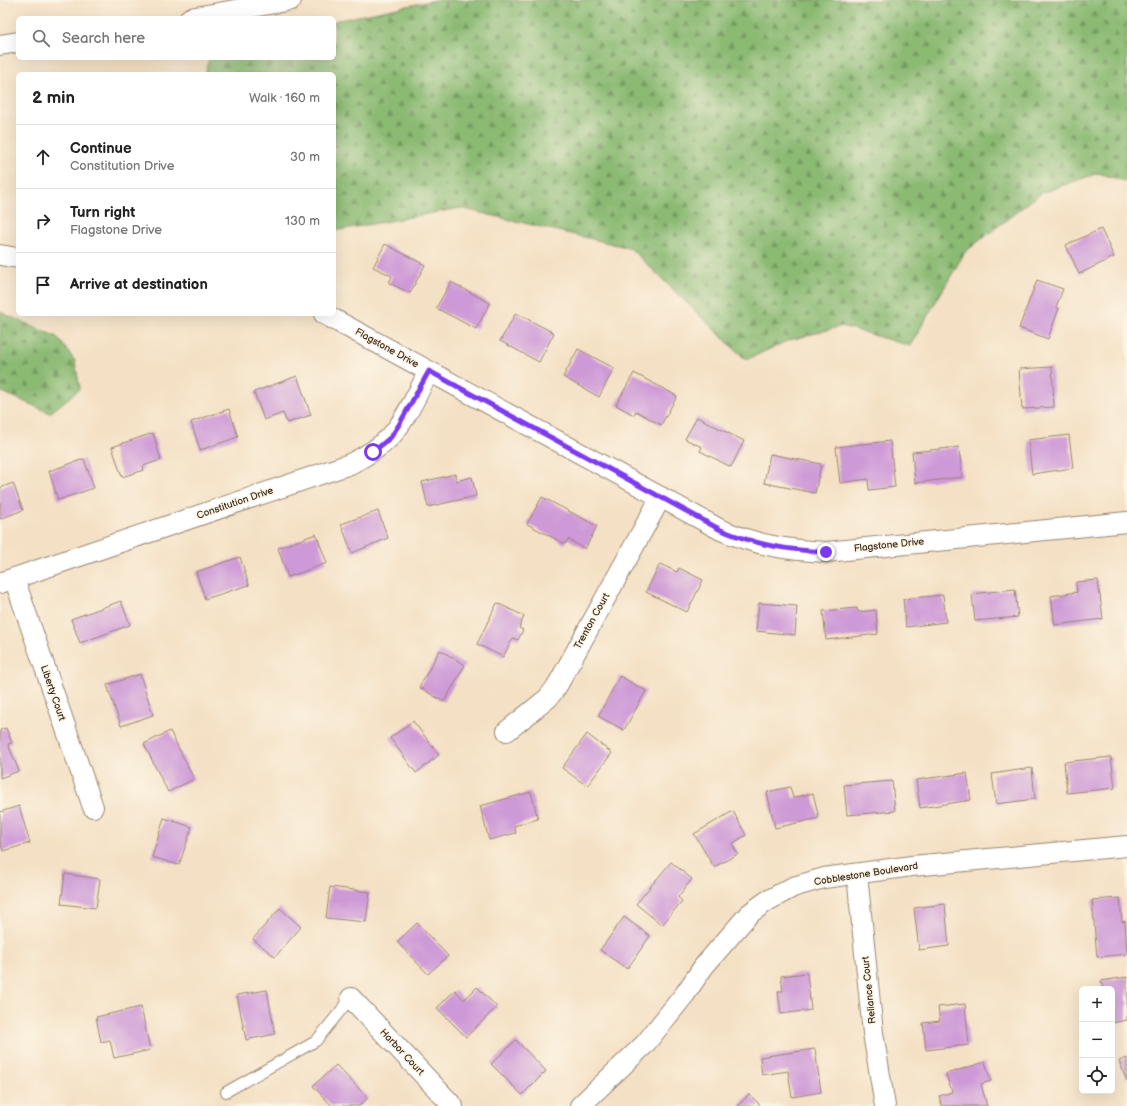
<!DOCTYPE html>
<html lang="en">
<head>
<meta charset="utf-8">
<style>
	:root { --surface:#fff; --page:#f6f6f6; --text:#222; --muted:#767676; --line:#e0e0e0 }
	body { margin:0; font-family:"Balsamiq Sans",sans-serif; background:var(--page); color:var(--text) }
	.controls { position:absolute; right:12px; bottom:12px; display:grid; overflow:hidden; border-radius:6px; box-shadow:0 4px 16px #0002 }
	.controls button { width:36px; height:36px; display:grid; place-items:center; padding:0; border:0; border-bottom:1px solid var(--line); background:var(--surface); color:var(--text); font:20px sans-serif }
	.stop { position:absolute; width:12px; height:12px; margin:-9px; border:3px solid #7c3aed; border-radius:50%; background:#fff }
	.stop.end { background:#7c3aed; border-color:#fff; box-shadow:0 1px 4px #0008 }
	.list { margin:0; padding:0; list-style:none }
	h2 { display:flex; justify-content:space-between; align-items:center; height:52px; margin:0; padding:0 16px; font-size:17px }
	h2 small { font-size:13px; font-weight:400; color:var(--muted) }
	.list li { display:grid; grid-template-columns:26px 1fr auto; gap:12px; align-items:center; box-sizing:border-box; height:64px; padding:0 16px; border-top:1px solid var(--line) }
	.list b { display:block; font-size:15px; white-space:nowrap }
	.list p { margin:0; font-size:13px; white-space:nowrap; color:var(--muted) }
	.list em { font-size:13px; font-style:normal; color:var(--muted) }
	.icon { flex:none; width:22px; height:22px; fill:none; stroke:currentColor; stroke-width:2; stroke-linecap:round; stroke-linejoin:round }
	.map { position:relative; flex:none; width:1127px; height:1106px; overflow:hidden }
	.search { position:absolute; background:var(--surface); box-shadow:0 4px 16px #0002; left:16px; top:16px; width:320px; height:44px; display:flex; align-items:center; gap:10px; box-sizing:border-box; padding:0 14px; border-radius:6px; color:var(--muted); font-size:15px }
	.panel { position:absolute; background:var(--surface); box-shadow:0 4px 16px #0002; left:16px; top:72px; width:320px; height:244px; border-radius:6px }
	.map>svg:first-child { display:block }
	.forest { fill:url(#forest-firs); stroke:#637248 }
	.building { fill:#cd99d7 }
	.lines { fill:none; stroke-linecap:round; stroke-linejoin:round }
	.lane-casing { stroke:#988571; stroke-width:12 }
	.street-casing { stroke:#988571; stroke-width:22 }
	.lane { stroke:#fff; stroke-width:10 }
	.street { stroke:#fff; stroke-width:20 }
	.route { stroke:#7c3aed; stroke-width:5 }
	.labels { text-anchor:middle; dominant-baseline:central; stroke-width:3; stroke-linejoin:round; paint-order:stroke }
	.street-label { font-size:10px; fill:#3b2a1e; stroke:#fcf5e5 }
</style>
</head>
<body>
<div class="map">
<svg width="1127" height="1106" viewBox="0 0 1127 1106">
	<defs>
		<pattern id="forest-firs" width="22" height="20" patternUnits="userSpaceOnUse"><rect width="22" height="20" fill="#8bba73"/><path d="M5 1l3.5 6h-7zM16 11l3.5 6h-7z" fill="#73975e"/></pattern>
	</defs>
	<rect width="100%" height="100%" fill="#fcf5e5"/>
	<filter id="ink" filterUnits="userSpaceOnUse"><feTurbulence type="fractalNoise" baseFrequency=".025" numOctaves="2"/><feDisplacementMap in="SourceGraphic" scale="8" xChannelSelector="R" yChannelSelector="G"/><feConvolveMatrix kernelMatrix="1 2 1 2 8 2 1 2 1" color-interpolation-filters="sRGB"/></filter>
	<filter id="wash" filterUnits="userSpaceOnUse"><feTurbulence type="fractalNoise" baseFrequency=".012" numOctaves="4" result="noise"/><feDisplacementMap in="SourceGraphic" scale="16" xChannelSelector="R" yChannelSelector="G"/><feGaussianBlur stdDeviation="0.9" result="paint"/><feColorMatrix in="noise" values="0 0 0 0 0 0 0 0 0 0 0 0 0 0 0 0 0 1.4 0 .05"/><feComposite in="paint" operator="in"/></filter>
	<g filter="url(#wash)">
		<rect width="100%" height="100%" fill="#f4e0c4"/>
		<path class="forest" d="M436,0h691v182l-29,-9 -57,20 -76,59 -55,94 -68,-20 -55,15 -41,19 -116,-112 -170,-40 -126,23v-157h-129l4,-16h125v-37z
			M0,312l57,25 18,24 5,28 -30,24 -50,-22z"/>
		<g id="blocks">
			<path class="building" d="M1101,229l13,28 -35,17 -13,-29z
				M385,244l40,21 -15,28 -21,-10 3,-7 -19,-9z
				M1037,280l26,9 -7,18 3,1 -11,31 -29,-11z
				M451,282l39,21 -14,26 -40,-21z
				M516,313l38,20 -15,29 -39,-21z
				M578,349l36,19 -15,29 -36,-20z
				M1052,367l2,40 -32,2 -3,-40z
				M634,373l43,23 -16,29 -25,-14 -2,4 -18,-10z
				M297,376l14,39 -24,8 -4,-10 -19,7 -10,-28z
				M229,409l9,28 -38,13 -9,-28z
				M697,417l47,24 -13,26 -31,-16 2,-4 -17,-8z
				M153,433l8,27 -18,6 1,4 -22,7 -10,-30z
				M1069,435l4,33 -41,6 -4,-34z
				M890,441l5,46 -26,3 -1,-11 -28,4 -4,-36z
				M959,447l3,30 -47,6 -3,-31z
				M770,454l51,10 -6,29 -51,-10z
				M84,459l10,29 -36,12 -9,-29z
				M455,474l1,7 16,-4 4,19 -48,11 -6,-25z
				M13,483l10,27 -23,9v-31z
				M542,497l55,29 -12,23 -17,-10 -3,5 -38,-20z
				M378,511l10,27 -36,15 -11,-29z
				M316,534l11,29 -39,14 -10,-29z
				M240,557l9,28 -44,14 -9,-27z
				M660,564l17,8 2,-4 24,12 -16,32 -41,-20z
				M1098,580l5,39 -48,6 -4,-29 26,-4 -1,-10z
				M1015,589l3,28 -43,4 -3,-27z
				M943,595l3,27 -40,5 -3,-28z
				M121,601l9,24 -50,18 -9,-24z
				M497,603l27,13 -5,12 4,2 -5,10 -5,-2 -10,19 -26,-13z
				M759,603l38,3 -2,29 -39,-4z
				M857,608l1,4 18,-2 2,24 -52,6 -3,-29z
				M440,650l25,15 -21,37 -25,-15z
				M140,674l13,41 -32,11 -14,-41z
				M620,676l26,15 -22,39 -26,-14z
				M413,721l26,34 -23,18 -26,-35z
				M6,728l6,15 -4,1 11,27 -19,7v-48z
				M170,731l24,48 -26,13 -24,-48z
				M587,734l25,19 -25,33 -25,-18z
				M1111,757l4,31 -48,5 -3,-31z
				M1032,768l3,31 -39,5 -4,-30z
				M967,773l4,27 -51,8 -4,-28z
				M892,781l3,30 -48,4 -3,-30z
				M790,787l3,11 20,-5 6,25 -44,10 -8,-36z
				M531,792l7,27 -24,7 2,7 -27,7 -9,-34z
				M19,806l11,37 -27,8 -3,-9v-30z
				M733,811l13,24 -14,9 6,10 -24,13 -20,-33z
				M164,818l28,9 -13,38 -27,-8z
				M671,862l21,17 -14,18 4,4 -20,24 -26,-21z
				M65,874l35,5 -4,29 -35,-4z
				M330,887l40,5 -4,30 -40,-4z
				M1120,898l2,24 3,-1 2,33 -30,3 -5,-57z
				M945,904l4,42 -30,4 -5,-42z
				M280,908l21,19 -26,30 -22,-18z
				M624,917l26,19 -23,33 -27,-19z
				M417,923l31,33 -20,18 -31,-32z
				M807,973l4,37 -30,4 -3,-23h5l-2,-15z
				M1127,977v43l-15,3v-34h-9l-2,-8z
				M477,987l20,20 -31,30 -29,-29 18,-18 9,10z
				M267,990l8,44 -29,6 -9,-45z
				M965,1004l4,41 -43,5 -3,-27 17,-2 -2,-14z
				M141,1007l9,43 -36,8 -4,-18 -9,2 -5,-25z
				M516,1040l30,31 -24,24 -31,-31z
				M815,1049l6,43 -29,5 -4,-26 -26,4 -2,-18z
				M1127,1058v23l-8,-20z
				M985,1062l6,19 -10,3 6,22h-45l-3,-10 13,-4 -6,-18z
				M336,1065l32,33 -9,8h-27l-19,-20z
				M749,1094l12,12h-23z"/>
		</g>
	</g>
	<g filter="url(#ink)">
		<use href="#blocks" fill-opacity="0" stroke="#988571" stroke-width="1"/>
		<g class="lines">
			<defs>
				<path id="lane" d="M226,1092l90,-51 35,-43"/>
				<path id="street" d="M190,18l101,-18
					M0,45l18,-3
					M0,255l18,3
					M324,314l397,216c36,15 65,20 105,22l301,-30
					M14,578l79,229
					M0,583l350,-119c14,-7 28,-15 39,-26 15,-14 30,-48 40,-67
					M507,731l41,-33 9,-12 104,-189
					M857,874l16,159 12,73
					M351,998l102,108
					M580,1106l65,-62 40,-50 19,-28 45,-52 18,-13 26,-14 31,-9 88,-12 215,-20"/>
			</defs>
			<use href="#lane" class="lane-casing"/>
			<use href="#street" class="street-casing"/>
			<use href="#lane" class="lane"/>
			<use href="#street" class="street"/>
		</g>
	</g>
	<g class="lines" filter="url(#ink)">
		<path class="route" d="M373,452l18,-15 9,-14 29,-52 292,159c36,15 65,20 105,22"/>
	</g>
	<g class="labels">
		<g class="street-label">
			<text transform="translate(387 348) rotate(29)">Flagstone Drive</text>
			<text transform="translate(235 503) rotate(-19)">Constitution Drive</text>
			<text transform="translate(889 545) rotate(-6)">Flagstone Drive</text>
			<text transform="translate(592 621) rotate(-61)">Trenton Court</text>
			<text transform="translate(53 693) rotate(71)">Liberty Court</text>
			<text transform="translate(866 874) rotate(-9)">Cobblestone Boulevard</text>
			<text transform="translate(869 990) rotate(-96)">Reliance Court</text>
			<text transform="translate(402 1052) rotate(47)">Harbor Court</text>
		</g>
	</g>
</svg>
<div class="controls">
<button>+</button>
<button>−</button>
<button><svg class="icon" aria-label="locate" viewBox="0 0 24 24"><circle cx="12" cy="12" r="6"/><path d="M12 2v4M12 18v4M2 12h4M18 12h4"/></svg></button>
</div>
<div class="stop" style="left:373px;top:452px"></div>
<div class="stop end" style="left:826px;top:552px"></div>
<div class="search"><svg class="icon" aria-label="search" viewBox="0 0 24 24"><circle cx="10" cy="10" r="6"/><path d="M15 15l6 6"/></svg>Search here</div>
<section class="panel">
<h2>2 min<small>Walk · 160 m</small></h2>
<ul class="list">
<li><svg class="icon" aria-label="ahead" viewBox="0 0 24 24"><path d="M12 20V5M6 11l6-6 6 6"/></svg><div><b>Continue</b><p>Constitution Drive</p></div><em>30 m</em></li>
<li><svg class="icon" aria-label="right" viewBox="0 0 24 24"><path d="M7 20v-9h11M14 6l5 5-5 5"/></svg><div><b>Turn right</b><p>Flagstone Drive</p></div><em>130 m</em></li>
<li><svg class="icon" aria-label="arrive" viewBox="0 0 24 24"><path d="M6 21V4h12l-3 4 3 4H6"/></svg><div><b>Arrive at destination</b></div></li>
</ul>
</section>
</div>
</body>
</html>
